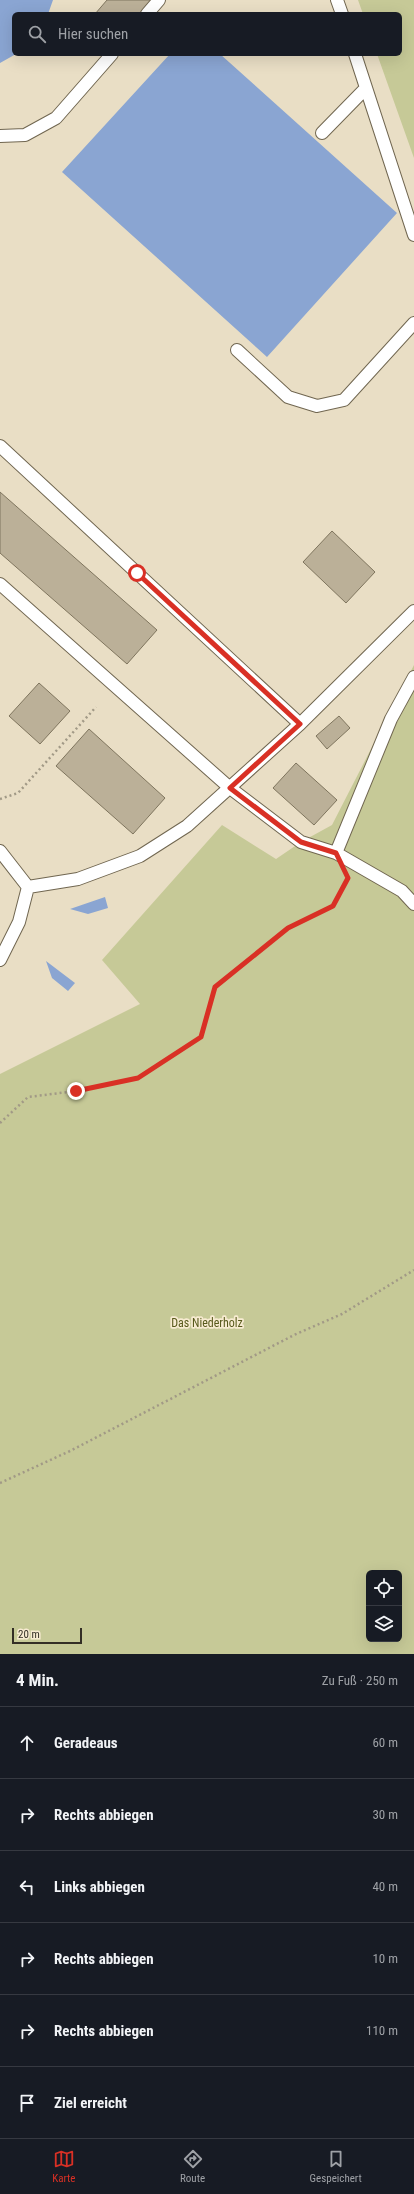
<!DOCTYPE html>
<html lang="de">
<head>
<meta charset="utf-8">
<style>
	:root { --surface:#171b24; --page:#20242c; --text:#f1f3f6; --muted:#9ea1a6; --line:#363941; --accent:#d93025 }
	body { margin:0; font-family:"Roboto Condensed",sans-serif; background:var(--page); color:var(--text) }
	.controls { position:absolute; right:12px; bottom:12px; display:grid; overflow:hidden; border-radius:6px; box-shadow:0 4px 16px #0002 }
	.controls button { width:36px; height:36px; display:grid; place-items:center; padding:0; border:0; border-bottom:1px solid var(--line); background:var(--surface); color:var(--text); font:20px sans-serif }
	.scale { position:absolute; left:12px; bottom:10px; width:70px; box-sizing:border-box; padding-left:4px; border:2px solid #332e25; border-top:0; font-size:11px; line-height:14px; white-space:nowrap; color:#332e25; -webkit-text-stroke:3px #f7ebd1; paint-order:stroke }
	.stop { position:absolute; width:12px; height:12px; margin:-9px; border:3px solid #d93025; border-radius:50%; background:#fff }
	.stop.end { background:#d93025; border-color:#fff; box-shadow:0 1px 4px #0008 }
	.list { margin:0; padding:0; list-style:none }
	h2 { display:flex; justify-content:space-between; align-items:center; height:52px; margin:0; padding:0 16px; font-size:17px }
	h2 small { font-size:13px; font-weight:400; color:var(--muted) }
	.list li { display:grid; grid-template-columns:26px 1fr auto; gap:12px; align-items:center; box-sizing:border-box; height:72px; padding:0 16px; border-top:1px solid var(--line) }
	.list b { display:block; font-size:15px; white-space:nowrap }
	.list em { font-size:13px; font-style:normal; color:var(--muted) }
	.icon { flex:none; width:22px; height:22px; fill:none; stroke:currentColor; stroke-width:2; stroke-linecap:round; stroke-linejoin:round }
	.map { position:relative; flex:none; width:414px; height:1654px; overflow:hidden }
	.search { position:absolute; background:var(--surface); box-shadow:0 4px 16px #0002; left:12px; right:12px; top:12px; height:44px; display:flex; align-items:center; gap:10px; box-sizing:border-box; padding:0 14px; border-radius:6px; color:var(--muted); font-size:15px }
	.sheet { height:484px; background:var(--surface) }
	nav { display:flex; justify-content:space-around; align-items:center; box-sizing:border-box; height:56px; border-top:1px solid var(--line); background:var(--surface); font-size:11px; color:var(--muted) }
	nav a { display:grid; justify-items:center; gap:2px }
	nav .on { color:var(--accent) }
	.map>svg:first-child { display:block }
	.green { fill:#c6c997; fill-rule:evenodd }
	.water { fill:#8aa5d2 }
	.building { fill:#bbb098; stroke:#7f755e }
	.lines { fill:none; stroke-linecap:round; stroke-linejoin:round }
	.lane-casing { stroke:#706650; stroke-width:14 }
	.path { stroke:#a19986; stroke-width:2.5; stroke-dasharray:2 3; stroke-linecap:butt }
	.lane { stroke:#fff; stroke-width:12 }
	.route { stroke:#d93025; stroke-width:5 }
	.labels { text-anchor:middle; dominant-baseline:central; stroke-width:3.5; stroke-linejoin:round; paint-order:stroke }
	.park-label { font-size:12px; fill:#57591b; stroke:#f7ebd1 }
</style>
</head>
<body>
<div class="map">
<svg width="414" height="1654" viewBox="0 0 414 1654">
	<rect width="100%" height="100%" fill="#e9dec5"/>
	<path class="green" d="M358,0h56v158l-37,-104h23v-40h-37z
		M414,665v989h-414v-580l140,-70 -38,-44 120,-135 54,34 25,-17 31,-17zM369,1573h30v66h-30z"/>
	<path class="water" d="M0,0h53l-5,14h-34v40h2l-16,9z
		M170,54h50l177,159 -130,144 -205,-185z
		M105,897l3,11 -20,6 -18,-5z
		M46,961l29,22 -7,8 -16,-13z"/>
	<path class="building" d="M107,0h45l-13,14h-44z
		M0,492l157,138 -30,34 -127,-111z
		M332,531l43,41 -29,31 -43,-41z
		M39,683l31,28 -30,33 -31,-28z
		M339,716l11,12 -23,21 -11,-13z
		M89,729l76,69 -32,36 -77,-68z
		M296,763l41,37 -23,25 -41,-37z"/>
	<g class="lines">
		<defs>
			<path id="lane" d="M337,0l5,14
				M147,14l12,-14
				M355,54l59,181
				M322,133l44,-45
				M0,136l25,-1 31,-17 56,-64
				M237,350l51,47 29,9 27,-6 70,-77
				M0,446l300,278
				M0,584l230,204 71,54 35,11 66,38 12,13
				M0,851l28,36
				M336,853l55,-134 23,-42
				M0,960l19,-38 9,-35 50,-8 62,-23 47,-30 113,-102 114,-113"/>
		</defs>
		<use href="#lane" class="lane-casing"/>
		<path class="path" d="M0,799l18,-6 78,-86
			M0,1123l28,-26 48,-6 62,-13 63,-41 14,-50 73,-59 45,-22 15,-27
			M0,1483l70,-32 224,-116 48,-21 72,-44"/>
		<use href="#lane" class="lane"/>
	</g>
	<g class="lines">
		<path class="route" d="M76,1091l62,-13 63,-41 14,-50 73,-59 45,-22 15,-28 -12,-25 -35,-11 -71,-54 70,-64 -163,-151"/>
	</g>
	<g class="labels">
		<g class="park-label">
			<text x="207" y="1323">Das Niederholz</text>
		</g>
	</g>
</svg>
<div class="controls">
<button><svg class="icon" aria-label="locate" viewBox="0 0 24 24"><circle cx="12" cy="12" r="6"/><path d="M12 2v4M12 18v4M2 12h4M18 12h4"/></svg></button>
<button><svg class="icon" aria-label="layers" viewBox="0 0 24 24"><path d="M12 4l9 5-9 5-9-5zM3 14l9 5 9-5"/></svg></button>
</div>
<div class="scale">20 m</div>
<div class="stop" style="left:137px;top:573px"></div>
<div class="stop end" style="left:76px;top:1091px"></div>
<div class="search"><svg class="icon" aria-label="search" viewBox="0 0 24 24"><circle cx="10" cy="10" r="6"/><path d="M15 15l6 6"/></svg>Hier suchen</div>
</div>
<section class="sheet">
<h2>4 Min.<small>Zu Fuß · 250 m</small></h2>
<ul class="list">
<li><svg class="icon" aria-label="ahead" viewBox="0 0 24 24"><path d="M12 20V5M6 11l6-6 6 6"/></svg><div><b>Geradeaus</b></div><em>60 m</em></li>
<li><svg class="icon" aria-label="right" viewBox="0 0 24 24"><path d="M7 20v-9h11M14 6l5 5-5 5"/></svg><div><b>Rechts abbiegen</b></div><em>30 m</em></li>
<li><svg class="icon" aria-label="left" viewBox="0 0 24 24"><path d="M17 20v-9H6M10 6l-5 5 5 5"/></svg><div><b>Links abbiegen</b></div><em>40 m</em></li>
<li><svg class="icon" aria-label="right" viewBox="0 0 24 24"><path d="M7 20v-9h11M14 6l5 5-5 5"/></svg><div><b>Rechts abbiegen</b></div><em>10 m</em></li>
<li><svg class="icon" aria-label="right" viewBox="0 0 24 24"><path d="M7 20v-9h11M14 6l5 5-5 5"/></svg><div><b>Rechts abbiegen</b></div><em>110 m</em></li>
<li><svg class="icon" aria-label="arrive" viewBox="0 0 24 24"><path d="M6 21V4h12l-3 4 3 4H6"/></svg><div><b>Ziel erreicht</b></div></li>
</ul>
</section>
<nav>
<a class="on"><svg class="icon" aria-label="map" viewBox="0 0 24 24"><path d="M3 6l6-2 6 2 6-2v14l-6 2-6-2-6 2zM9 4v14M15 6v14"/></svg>Karte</a>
<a><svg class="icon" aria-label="directions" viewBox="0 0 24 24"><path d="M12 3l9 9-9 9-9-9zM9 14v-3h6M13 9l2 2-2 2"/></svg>Route</a>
<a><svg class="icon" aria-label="saved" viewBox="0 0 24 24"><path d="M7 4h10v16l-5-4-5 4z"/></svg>Gespeichert</a>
</nav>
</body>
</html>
